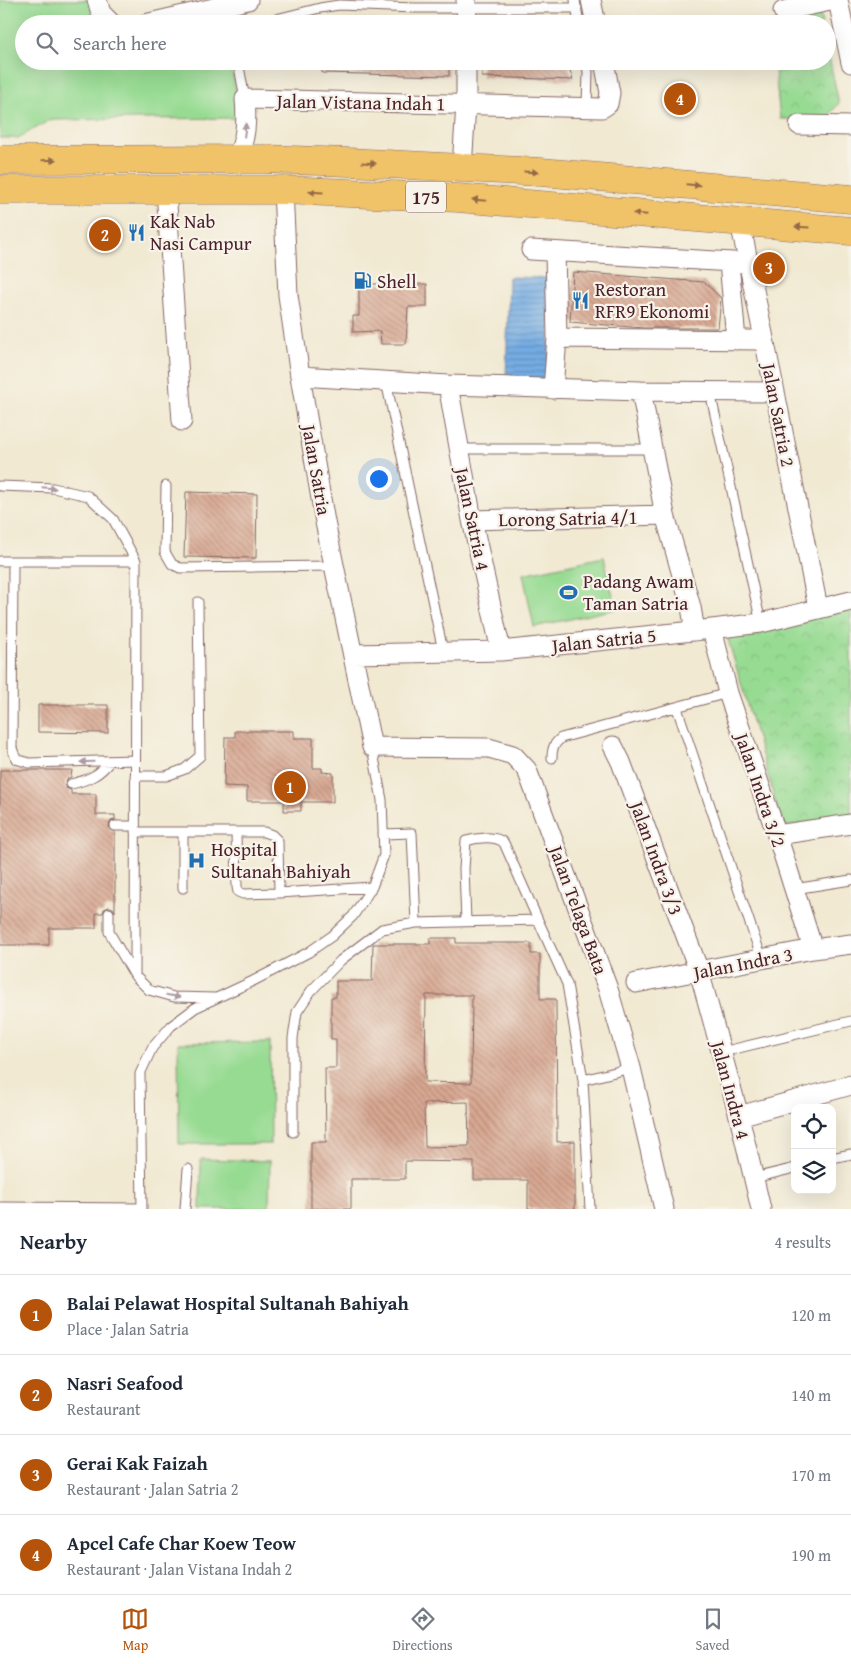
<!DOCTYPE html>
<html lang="en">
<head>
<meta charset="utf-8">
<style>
	:root { --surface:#fff; --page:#f2f2f3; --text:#1f2937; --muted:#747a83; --line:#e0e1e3; --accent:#b45309 }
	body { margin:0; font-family:"Gentium Book Plus",serif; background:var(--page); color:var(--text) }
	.controls { position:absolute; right:15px; bottom:15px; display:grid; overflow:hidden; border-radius:10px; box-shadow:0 5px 20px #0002 }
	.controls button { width:45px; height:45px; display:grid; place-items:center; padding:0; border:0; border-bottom:1px solid var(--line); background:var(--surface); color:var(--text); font:25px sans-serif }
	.you { position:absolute; left:378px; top:478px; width:18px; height:18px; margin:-12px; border:4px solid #fff; border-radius:50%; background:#1a73e8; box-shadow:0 0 0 8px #1a73e833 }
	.badge { display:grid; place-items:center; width:32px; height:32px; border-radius:50%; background:var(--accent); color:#fff; font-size:16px; font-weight:700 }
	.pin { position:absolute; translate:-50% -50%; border:2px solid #fff; box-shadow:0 1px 5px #0006 }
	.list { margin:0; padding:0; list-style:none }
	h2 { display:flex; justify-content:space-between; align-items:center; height:65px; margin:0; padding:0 20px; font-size:21px }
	h2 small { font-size:16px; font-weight:400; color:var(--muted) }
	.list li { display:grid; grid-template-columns:32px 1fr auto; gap:15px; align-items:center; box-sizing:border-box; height:80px; padding:0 20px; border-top:1px solid var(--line) }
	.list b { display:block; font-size:19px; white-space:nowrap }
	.list p { margin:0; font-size:16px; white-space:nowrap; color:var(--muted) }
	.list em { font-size:16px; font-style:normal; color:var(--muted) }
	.icon { flex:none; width:28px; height:28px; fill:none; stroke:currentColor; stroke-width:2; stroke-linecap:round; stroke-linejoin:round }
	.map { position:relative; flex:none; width:851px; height:1209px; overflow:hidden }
	.search { position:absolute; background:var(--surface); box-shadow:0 5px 20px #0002; left:15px; right:15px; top:15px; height:55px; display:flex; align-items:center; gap:12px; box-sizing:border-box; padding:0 18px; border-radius:28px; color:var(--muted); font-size:19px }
	.sheet { height:385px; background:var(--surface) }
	nav { display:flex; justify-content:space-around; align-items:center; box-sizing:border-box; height:70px; border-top:1px solid var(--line); background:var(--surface); font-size:14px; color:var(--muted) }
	nav a { display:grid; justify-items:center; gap:2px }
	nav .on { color:var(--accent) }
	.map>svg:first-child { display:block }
	.grass { fill:#97db93; stroke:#707d5f }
	.park { fill:url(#park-crowns); stroke:#707d5f }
	.water { fill:url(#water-rules); stroke:#5f6687 }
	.building { fill:url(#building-back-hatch); fill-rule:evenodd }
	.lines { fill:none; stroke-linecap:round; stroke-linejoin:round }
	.lane-casing { stroke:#846665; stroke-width:11 }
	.street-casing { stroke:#846665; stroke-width:21 }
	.highway-casing { stroke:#846665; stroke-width:29 }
	.lane { stroke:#fff; stroke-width:9 }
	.street { stroke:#fff; stroke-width:19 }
	.highway { stroke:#f0c369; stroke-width:28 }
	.oneway { fill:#ae9aa0 }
	.oneway2 { fill:#956947 }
	.labels { text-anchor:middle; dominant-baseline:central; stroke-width:4.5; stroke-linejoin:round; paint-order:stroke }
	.shield { fill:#f7f3e8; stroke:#7e5f64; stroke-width:1 }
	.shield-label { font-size:18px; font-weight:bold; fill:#4a1f2b }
	.street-label { font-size:19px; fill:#4a1f2b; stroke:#f7f3e8 }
	.poi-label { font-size:19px; fill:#4a1f2b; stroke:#f7f3e8; text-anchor:start }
</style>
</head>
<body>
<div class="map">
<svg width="851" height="1209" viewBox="0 0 851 1209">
	<defs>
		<pattern id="park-crowns" width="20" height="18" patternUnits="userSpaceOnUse" patternTransform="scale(1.25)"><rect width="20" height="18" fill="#97db93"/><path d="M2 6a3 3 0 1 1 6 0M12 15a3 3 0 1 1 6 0" fill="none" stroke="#84bc7f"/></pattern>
		<pattern id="water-rules" width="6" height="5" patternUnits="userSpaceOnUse" patternTransform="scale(1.25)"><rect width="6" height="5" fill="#74ace3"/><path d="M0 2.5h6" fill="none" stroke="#618bb8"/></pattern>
		<pattern id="building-back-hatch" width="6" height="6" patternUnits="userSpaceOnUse" patternTransform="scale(1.25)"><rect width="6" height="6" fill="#d8a892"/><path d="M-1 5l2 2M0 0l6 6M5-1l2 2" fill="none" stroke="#b18877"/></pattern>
	</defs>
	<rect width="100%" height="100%" fill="#f7f3e8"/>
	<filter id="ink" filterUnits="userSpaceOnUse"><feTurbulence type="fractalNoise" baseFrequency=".02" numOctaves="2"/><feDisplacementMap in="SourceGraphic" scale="10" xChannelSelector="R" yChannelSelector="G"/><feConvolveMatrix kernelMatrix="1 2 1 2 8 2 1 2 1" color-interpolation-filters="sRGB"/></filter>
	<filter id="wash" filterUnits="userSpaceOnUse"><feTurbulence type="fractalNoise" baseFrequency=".0096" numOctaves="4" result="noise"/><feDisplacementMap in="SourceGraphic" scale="20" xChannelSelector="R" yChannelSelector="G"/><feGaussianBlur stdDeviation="1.12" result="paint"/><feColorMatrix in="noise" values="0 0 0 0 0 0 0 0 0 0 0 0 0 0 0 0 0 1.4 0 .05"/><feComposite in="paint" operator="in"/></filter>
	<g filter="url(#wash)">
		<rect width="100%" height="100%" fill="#f1e9d2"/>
		<path class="grass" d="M0,0h90l8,24h-74v37h206l11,57 -191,2 -32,18h-18z
			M604,557l12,52 -82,18 -11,-53z
			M270,1042l1,102h-92l-1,-101z
			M201,1159l69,2 -1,48h-69z"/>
		<path class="park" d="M820,11l2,13h-52v-2z
			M827,48l12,55 -13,16h-46l-6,-58h53z
			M851,608v207l-68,12 -58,-198z"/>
		<path class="water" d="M509,277l42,1 -3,101 -42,-1z"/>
		<g id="blocks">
			<path class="building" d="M322,61h127v15l-127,-3z
				M482,61h85l6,19 -91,-3z
				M573,272l131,10 17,16 -3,30h-75l-73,-6z
				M359,284h68v23h-19l-2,37h-25l-1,-13 -27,1v-16h6z
				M186,492l71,2 -1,64 -72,-1z
				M38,705h70v28l-70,-1z
				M235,731h59v7h19v30h9v4l11,1v29h-32v9h-17v-10h-37v-14l-23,-1 1,-49h10z
				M0,770h72l-1,7 -4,2 -2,4 1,5 5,2v4h25v21h19v5l-4,1 -2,5 1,4 5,2v80l-2,-4 -4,-1 -5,2 -1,4h-7v15h-47v17h-49z
				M430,938h26v5h75v11h9v45h16l1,143 18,-1v68h-47v-29h-54v-18l-69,-1v18h-54v30h-40v-67h15l-1,-74h11v-29h-5v-42h5v-16h36l1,-37h57zM426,995h46l-1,88 -46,-1zM468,1102l1,44 -44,1 -1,-44z"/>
		</g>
	</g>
	<g filter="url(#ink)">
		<use href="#blocks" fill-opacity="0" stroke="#846665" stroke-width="1"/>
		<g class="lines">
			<defs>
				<path id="lane" d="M575,0l4,24
					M256,24l64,-16 19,-3 75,3h163
					M238,61l7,38
					M586,61l2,11 -1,35
					M386,381l57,270
					M710,392l51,231
					M459,449h194
					M0,486l53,2 35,8 25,23 23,42 -1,415
					M166,486l-1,66 7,12 8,4 154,-2
					M0,561h136
					M13,561l-1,187 4,11 13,4 106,-3
					M677,708l85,251
					M552,758c0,-10 2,-14 9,-20l167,-45
					M135,776h31l19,-7 15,-13 -2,-154
					M71,784c17,-4 29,-9 39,-23
					M115,826h20
					M135,832h129l8,3 6,6 1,52
					M183,832v56
					M236,832l1,55 1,5 5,2 36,-1 93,-6
					M383,834l29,-1 4,90
					M794,889l57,-9
					M109,913v19l26,44 14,14 25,7 41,1
					M466,921l-2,-52 2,-28c10,-3 30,-6 38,2l34,77
					M722,1052l129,-31
					M583,1080l48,-12
					M293,1132v-94l4,-26 14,-21 30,-31 41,-31 34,-6 122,-3 29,64 16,96 7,129
					M832,1158l19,-4
					M754,1178l41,-10
					M0,1207l142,1
					M142,1209l-2,-135 12,-26 19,-22 24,-18 58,-27 56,-29 23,-16 21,-20 19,-29 12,-32 -2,-55 -10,-53
					M185,1209l3,-40"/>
				<path id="street" d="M97,0l4,13 11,11
					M466,0l1,24
					M591,0l5,24
					M838,0l13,63
					M783,11l52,-11
					M145,24l103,-24
					M799,125l52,1
					M236,160c10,-21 11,-38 9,-61l357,9 6,-4 2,-11 -6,-32
					M462,168l4,-64v-43
					M166,190l16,231
					M283,190l5,105 12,81 25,146 47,225 117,1 24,7 14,15 81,219 23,79 33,141
					M740,222l35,170 43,216
					M531,250l218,13
					M729,262l7,78
					M557,338l207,2
					M300,376l148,9 193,6 134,1
					M448,385l24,135 29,131
					M553,389l4,-51 -2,-86
					M641,391l24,124 26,92 4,24
					M472,520l193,-5
					M712,629l16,64 49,142 36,114
					M354,654l147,-3 211,-22 49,-6 90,-22
					M613,746l8,16 78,209 40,145 22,93
					M777,835l74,-11
					M636,983l177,-34 38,-5
					M739,1116l112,-31"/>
				<path id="highway" d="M0,160l263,-1 85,3 193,10 310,27
					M0,190h283l175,8 393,33"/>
			</defs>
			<use href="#lane" class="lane-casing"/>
			<use href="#street" class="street-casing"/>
			<use href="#highway" class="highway-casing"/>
			<use href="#lane" class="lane"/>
			<use href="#street" class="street"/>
			<use href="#highway" class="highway"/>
		</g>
		<defs><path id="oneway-solid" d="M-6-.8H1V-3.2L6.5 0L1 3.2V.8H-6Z" transform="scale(1.25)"/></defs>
		<g class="oneway">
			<use href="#oneway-solid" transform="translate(245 130) rotate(-83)"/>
			<use href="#oneway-solid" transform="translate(49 488) rotate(5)"/>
			<use href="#oneway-solid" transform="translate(87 762) rotate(179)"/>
			<use href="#oneway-solid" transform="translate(173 996) rotate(9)"/>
		</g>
		<g class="oneway2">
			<use href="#oneway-solid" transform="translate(49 160) rotate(-1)"/>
			<use href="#oneway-solid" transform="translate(369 163) rotate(3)"/>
			<use href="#oneway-solid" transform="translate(531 172) rotate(4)"/>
			<use href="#oneway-solid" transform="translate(693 185) rotate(5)"/>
			<use href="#oneway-solid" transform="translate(316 192) rotate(-177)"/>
			<use href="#oneway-solid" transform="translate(479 200) rotate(-175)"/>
			<use href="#oneway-solid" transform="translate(640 214) rotate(-175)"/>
			<use href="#oneway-solid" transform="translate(802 227) rotate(-176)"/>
		</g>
	</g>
	<defs>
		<symbol id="restaurant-bare" viewBox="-9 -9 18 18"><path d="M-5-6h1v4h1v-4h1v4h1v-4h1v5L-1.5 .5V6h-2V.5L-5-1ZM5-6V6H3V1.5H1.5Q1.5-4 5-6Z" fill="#1f6fb2" stroke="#f7f3e8" stroke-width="2.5" paint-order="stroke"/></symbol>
		<symbol id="fuel-bare" viewBox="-9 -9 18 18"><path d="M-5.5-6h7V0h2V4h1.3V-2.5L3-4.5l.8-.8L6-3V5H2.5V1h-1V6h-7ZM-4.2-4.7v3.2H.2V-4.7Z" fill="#1f6fb2" stroke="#f7f3e8" stroke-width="2.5" paint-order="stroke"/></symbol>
		<symbol id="stadium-bare" viewBox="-9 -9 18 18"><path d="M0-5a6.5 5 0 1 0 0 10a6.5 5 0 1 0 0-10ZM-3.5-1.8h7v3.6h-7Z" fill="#1f6fb2" stroke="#f7f3e8" stroke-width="2.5" paint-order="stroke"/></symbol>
		<symbol id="hospital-bare" viewBox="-9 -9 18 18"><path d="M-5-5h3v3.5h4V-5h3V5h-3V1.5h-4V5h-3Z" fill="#1f6fb2" stroke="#f7f3e8" stroke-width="2.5" paint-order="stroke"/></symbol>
	</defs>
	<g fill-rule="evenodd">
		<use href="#restaurant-bare" x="124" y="220" width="25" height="25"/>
		<use href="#fuel-bare" x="350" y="268" width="25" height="25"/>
		<use href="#restaurant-bare" x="568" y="288" width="25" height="25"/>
		<use href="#stadium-bare" x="556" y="580" width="25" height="25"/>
		<use href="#hospital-bare" x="184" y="848" width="25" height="25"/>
	</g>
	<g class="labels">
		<rect class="shield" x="406" y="181.5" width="40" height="31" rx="4"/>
		<g class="shield-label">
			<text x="426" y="197">175</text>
		</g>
		<g class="street-label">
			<text transform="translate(361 102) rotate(1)">Jalan Vistana Indah 1</text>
			<text transform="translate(779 415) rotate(79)">Jalan Satria 2</text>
			<text transform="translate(317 470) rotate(80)">Jalan Satria</text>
			<text transform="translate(568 518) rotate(-1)">Lorong Satria 4/1</text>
			<text transform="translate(473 519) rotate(78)">Jalan Satria 4</text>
			<text transform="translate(604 640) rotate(-6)">Jalan Satria 5</text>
			<text transform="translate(761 790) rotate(71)">Jalan Indra 3/2</text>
			<text transform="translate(657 858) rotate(70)">Jalan Indra 3/3</text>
			<text transform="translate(579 910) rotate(70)">Jalan Telaga Bata</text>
			<text transform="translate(743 963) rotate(-11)">Jalan Indra 3</text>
			<text transform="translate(731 1090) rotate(75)">Jalan Indra 4</text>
		</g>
		<g class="poi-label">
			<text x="150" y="221">Kak Nab<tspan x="150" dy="22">Nasi Campur</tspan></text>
			<text x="377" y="281">Shell</text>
			<text x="595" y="289">Restoran<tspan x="595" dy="22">RFR9 Ekonomi</tspan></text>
			<text x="583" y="581">Padang Awam<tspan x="583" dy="22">Taman Satria</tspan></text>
			<text x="211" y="849">Hospital<tspan x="211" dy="22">Sultanah Bahiyah</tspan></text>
		</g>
	</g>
</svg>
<div class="controls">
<button><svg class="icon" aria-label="locate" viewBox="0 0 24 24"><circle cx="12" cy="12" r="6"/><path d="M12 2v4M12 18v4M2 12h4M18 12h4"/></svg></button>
<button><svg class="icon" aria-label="layers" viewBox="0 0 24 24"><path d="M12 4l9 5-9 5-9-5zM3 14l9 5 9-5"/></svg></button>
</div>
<div class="you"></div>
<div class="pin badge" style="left:290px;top:787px">1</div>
<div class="pin badge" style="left:105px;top:235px">2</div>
<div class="pin badge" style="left:769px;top:268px">3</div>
<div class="pin badge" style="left:680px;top:99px">4</div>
<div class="search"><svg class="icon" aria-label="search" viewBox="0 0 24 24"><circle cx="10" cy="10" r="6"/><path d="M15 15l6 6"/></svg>Search here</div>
</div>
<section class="sheet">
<h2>Nearby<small>4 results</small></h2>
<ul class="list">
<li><span class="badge">1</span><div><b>Balai Pelawat Hospital Sultanah Bahiyah</b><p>Place · Jalan Satria</p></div><em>120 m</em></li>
<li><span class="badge">2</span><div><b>Nasri Seafood</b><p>Restaurant</p></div><em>140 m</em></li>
<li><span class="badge">3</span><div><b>Gerai Kak Faizah</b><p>Restaurant · Jalan Satria 2</p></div><em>170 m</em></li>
<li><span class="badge">4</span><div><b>Apcel Cafe Char Koew Teow</b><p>Restaurant · Jalan Vistana Indah 2</p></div><em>190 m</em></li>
</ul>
</section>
<nav>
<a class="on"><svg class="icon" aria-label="map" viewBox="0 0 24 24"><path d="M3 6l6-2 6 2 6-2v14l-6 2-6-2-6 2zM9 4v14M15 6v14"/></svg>Map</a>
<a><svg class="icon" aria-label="directions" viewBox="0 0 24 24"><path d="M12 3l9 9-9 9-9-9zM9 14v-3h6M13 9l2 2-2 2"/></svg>Directions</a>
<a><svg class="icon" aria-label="saved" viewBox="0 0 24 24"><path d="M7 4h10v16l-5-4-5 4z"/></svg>Saved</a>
</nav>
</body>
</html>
